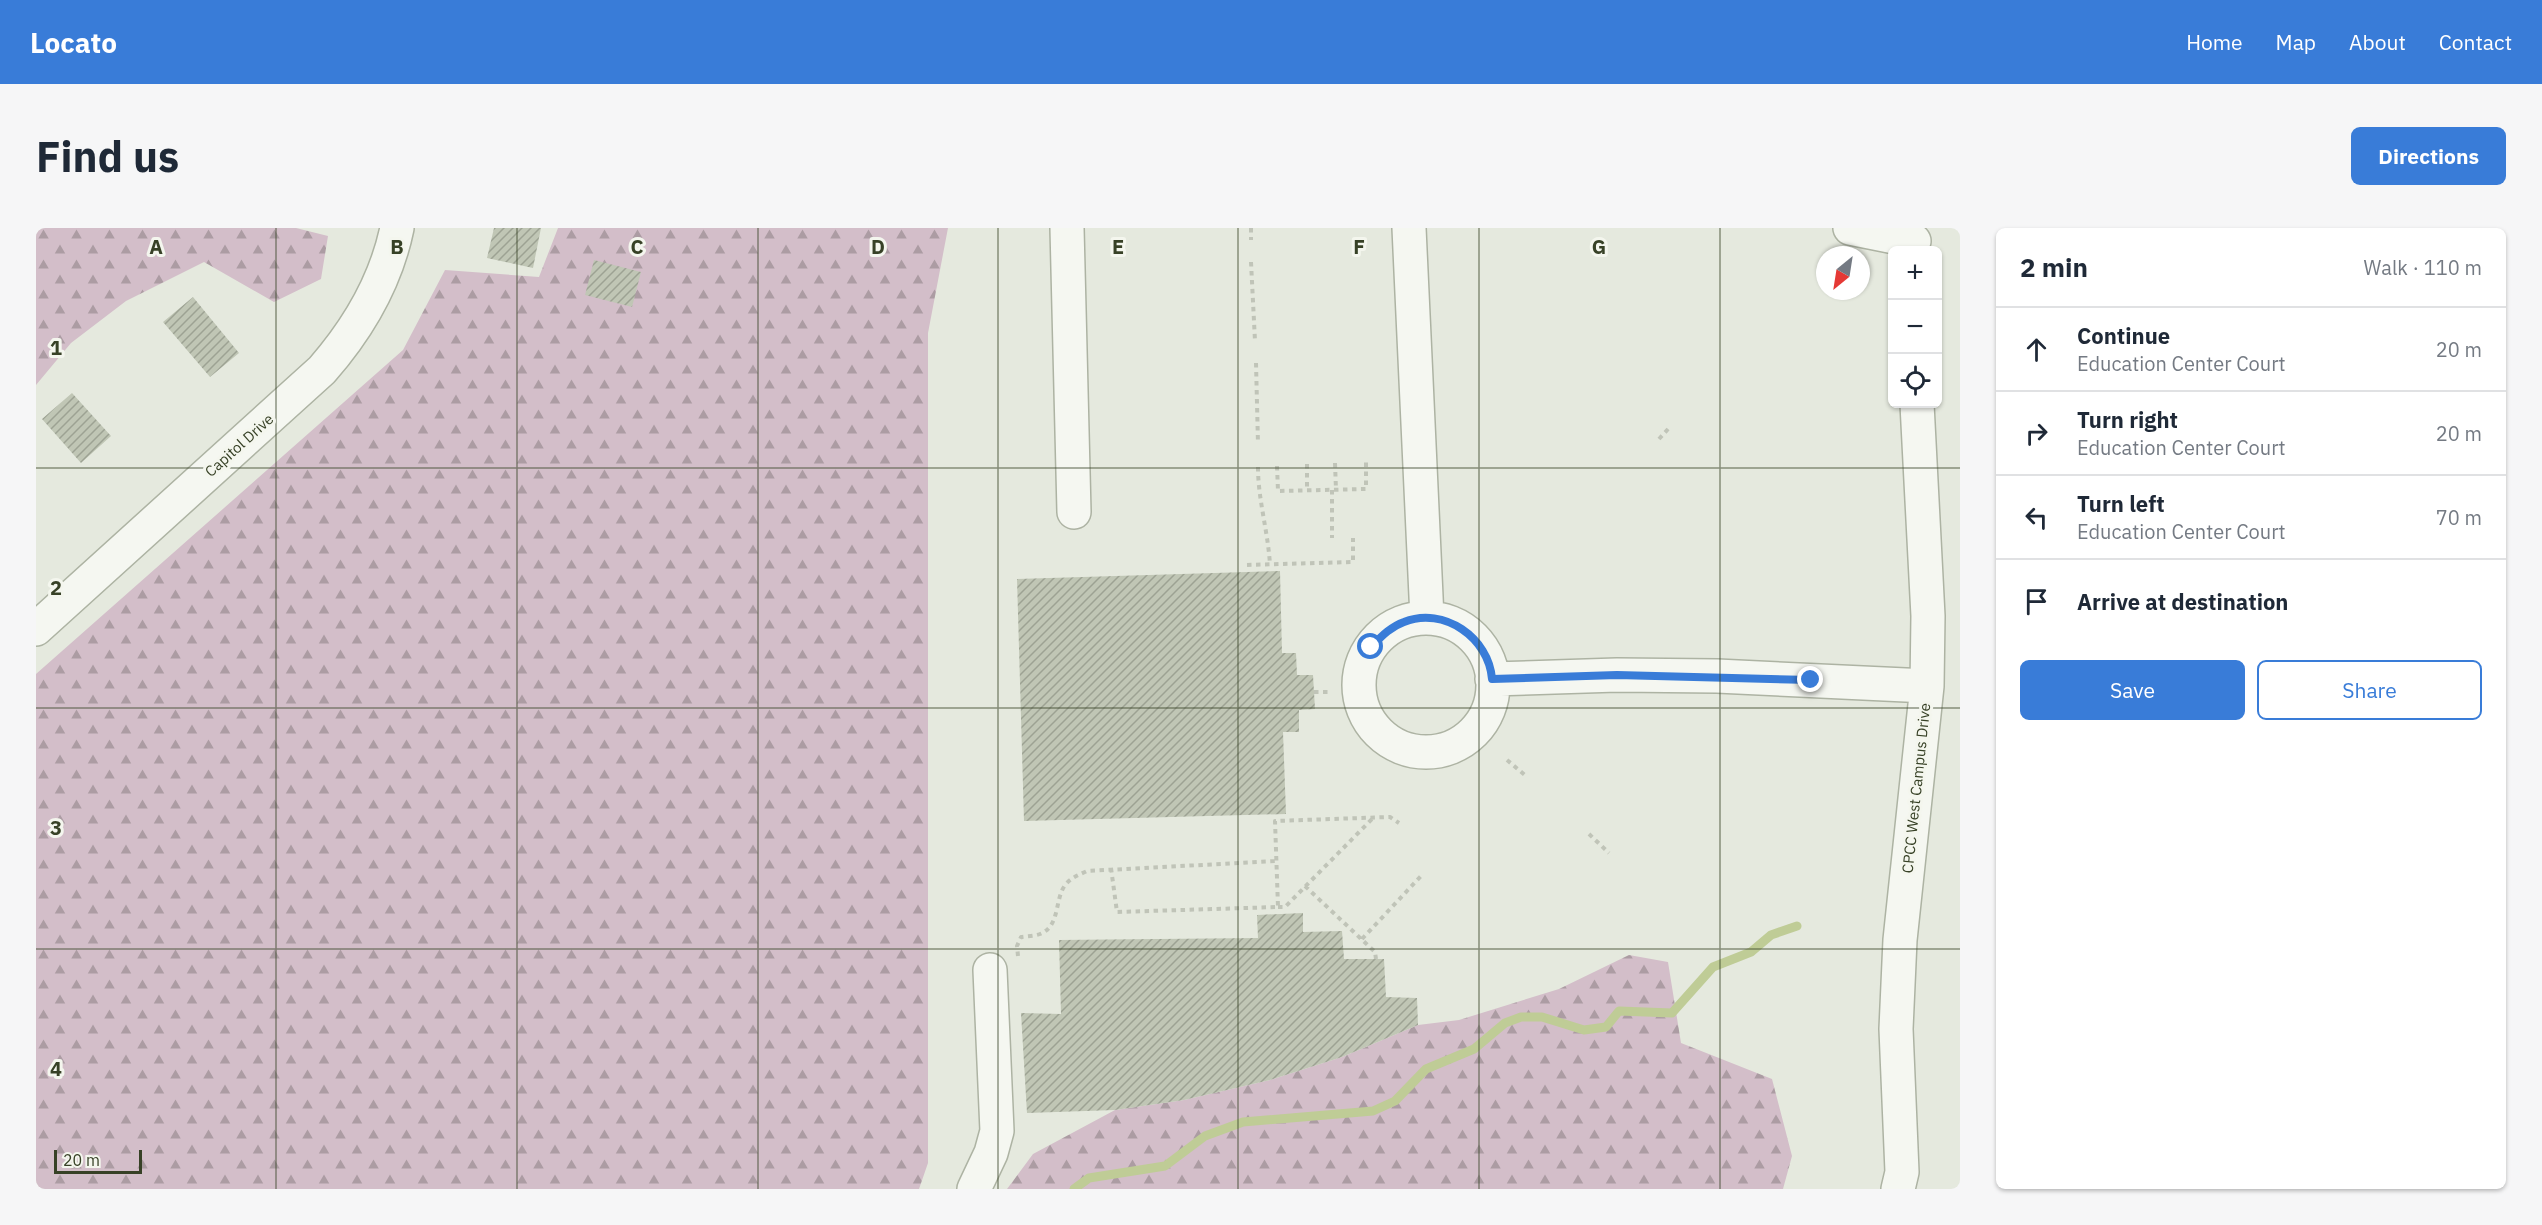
<!DOCTYPE html>
<html lang="en">
<head>
<meta charset="utf-8">
<style>
	:root { --surface:#fff; --page:#f6f6f7; --text:#1f2937; --muted:#747a83; --line:#e0e1e3; --accent:#397cd8 }
	body { margin:0; font-family:"IBM Plex Sans",sans-serif; background:var(--page); color:var(--text) }
	.controls { position:absolute; right:18px; top:18px; display:grid; overflow:hidden; border-radius:9px; box-shadow:0 2px 4px #0004 }
	.controls button { width:54px; height:54px; display:grid; place-items:center; padding:0; border:0; border-bottom:2px solid var(--line); background:var(--surface); color:var(--text); font:30px sans-serif }
	.compass { position:absolute; left:1780px; top:18px; width:54px; height:54px; border-radius:50%; background:var(--surface); box-shadow:0 2px 4px #0004; rotate:210deg }
	.scale { position:absolute; left:18px; bottom:15px; width:88px; box-sizing:border-box; padding-left:6px; border:3px solid #374126; border-top:0; font-size:16px; line-height:21px; white-space:nowrap; color:#374126; -webkit-text-stroke:4px #f4f6ee; paint-order:stroke }
	.stop { position:absolute; width:18px; height:18px; margin:-14px; border:4px solid #397cd8; border-radius:50%; background:#fff }
	.stop.end { background:#397cd8; border-color:#fff; box-shadow:0 2px 6px #0008 }
	.list { margin:0; padding:0; list-style:none }
	h2 { display:flex; justify-content:space-between; align-items:center; height:78px; margin:0; padding:0 24px; font-size:26px }
	h2 small { font-size:20px; font-weight:400; color:var(--muted) }
	.list li { display:grid; grid-template-columns:39px 1fr auto; gap:18px; align-items:center; box-sizing:border-box; height:84px; padding:0 24px; border-top:2px solid var(--line) }
	.list b { display:block; font-size:22px; white-space:nowrap }
	.list p { margin:0; font-size:20px; white-space:nowrap; color:var(--muted) }
	.list em { font-size:20px; font-style:normal; color:var(--muted) }
	.actions { display:flex; gap:12px; padding:18px 24px }
	.actions a { flex:1; padding:14px 0; border:2px solid var(--accent); border-radius:9px; text-align:center; font-size:21px; color:var(--accent) }
	.actions .main { background:var(--accent); color:#fff }
	.icon { flex:none; width:33px; height:33px; fill:none; stroke:currentColor; stroke-width:2; stroke-linecap:round; stroke-linejoin:round }
	.map { position:relative; flex:none; width:1924px; height:961px; overflow:hidden; border-radius:9px }
	header { display:flex; align-items:center; gap:36px; box-sizing:border-box; height:84px; padding:0 30px; background:var(--accent); color:#fff }
	header strong { font-size:28px }
	nav { display:flex; gap:33px; margin-inline-start:auto; font-size:21px }
	.intro { display:flex; align-items:center; justify-content:space-between; box-sizing:border-box; height:144px; padding:0 36px }
	h1 { margin:0; font-size:42px }
	.button { padding:15px 27px; border-radius:9px; background:var(--accent); color:#fff; font-size:21px; font-weight:700 }
	main { display:flex; gap:36px; padding:0 36px }
	aside { flex:1; background:var(--surface); border-radius:9px; box-shadow:0 2px 4px #0004 }
	.map>svg:first-child { display:block }
	.forest { fill:url(#forest-firs) }
	.lines { fill:none; stroke-linecap:round; stroke-linejoin:round }
	.stream { stroke:#bfcc96; stroke-width:9 }
	.building { fill:url(#building-hatch) }
	.minor-casing { stroke:#adb3a3; stroke-width:36 }
	.path { stroke:#c0c4b8; stroke-width:4; stroke-dasharray:4.5 4.5; stroke-linecap:butt }
	.minor { stroke:#f5f7f1; stroke-width:33 }
	.route { stroke:#397cd8; stroke-width:8 }
	.grid { fill:none; stroke:#374126; stroke-width:1.5; stroke-opacity:0.55 }
	.labels { text-anchor:middle; dominant-baseline:central; stroke-width:6; stroke-linejoin:round; paint-order:stroke }
	.street-label { font-size:15px; fill:#374126; stroke:#f4f6ee }
	.grid-label { font-size:20px; text-anchor:middle; font-weight:bold; fill:#374126; stroke:#f4f6ee; stroke-width:6; stroke-linejoin:round; paint-order:stroke }
</style>
</head>
<body>
<header>
<strong>Locato</strong>
<nav><a>Home</a><a>Map</a><a>About</a><a>Contact</a></nav>
</header>
<div class="intro"><h1>Find us</h1><a class="button">Directions</a></div>
<main>
<div class="map">
<svg width="1924" height="961" viewBox="0 0 1924 961">
	<defs>
		<pattern id="forest-firs" width="22" height="20" patternUnits="userSpaceOnUse" patternTransform="scale(1.5)"><rect width="22" height="20" fill="#d3bec9"/><path d="M5 1l3.5 6h-7zM16 11l3.5 6h-7z" fill="#ac9ca3"/></pattern>
		<pattern id="building-hatch" width="6" height="6" patternUnits="userSpaceOnUse" patternTransform="scale(1.5)"><rect width="6" height="6" fill="#c0c6b5"/><path d="M-1 1l2-2M0 6l6-6M5 7l2-2" fill="none" stroke="#9da293"/></pattern>
	</defs>
	<rect width="100%" height="100%" fill="#e5e9de"/>
	<path class="forest" d="M0,0h260l32,8 -7,43 -47,23 -70,-40 -78,39 -55,42 -35,42z
		M522,0h390l-20,105v830l-9,26h-883v-515l367,-324 42,-80 94,7z
		M1593,727l39,7 13,81 91,36 20,77 -9,33h-776l26,-35 82,-44 69,-10 86,-20 72,-23 76,-32 41,-5 100,-31z"/>
	<g class="lines">
		<path class="stream" d="M1038,961l15,-11 76,-12 40,-30 38,-14 130,-11 22,-10 31,-32 48,-20 31,-26 16,-6h21l42,13 22,-3 13,-16 53,2 41,-46 38,-15 20,-17 26,-9"/>
	</g>
	<path class="building" d="M458,0h47l-8,40 -46,-10z
		M558,32l47,12 -9,35 -47,-12z
		M157,69l46,56 -29,24 -47,-55z
		M36,165l39,43 -30,27 -39,-44z
		M1244,343l2,82h14l1,22h16l2,34 -16,1v22h-16l3,82 -262,7 -7,-242z
		M1267,685v19l39,-1 2,28h40l2,38 31,1 1,27 -76,32 -72,23 -86,20 -69,10 -88,3 -6,-100 40,1 -2,-74 199,-2 -1,-23z"/>
	<g class="lines">
		<defs>
			<path id="minor" d="M1031,0l7,284
				M1373,0l18,390
				M1814,0l64,13
				M1323 457a67 67 0 1 1 134 0a67 67 0 1 1-134 0Z
				M0,401l286,-259c35,-40 64,-89 75,-142
				M1456,451l125,-4 100,1 210,10
				M938,961l17,-36 6,-22 -7,-161
				M1862,961l4,-17 -6,-143 4,-89 27,-254 1,-70 -11,-212"/>
		</defs>
		<use href="#minor" class="minor-casing"/>
		<path class="path" d="M1215,0v12
			M1215,34l4,79
			M1220,135l2,81
			M1623,211l10,-11
			M1299,235l1,27
			M1271,236v27
			M1241,238l1,25 88,-2v-27
			M1222,239c0,33 10,64 12,98
			M1296,262v48
			M1211,337l106,-3v-24
			M1278,464h14
			M1471,532l19,16
			M1553,606l20,19
			M1075,640l6,44 161,-5 -3,-86 115,-4 9,6
			M1269,658l70,66 1,7
			M1242,679h7l88,-89
			M1326,711l59,-63
			M982,728l-1,-10 4,-9c6,-1 14,-1 19,-3 21,-8 14,-36 26,-50 6,-7 13,-9 21,-13l190,-10"/>
		<use href="#minor" class="minor"/>
	</g>
	<g class="lines">
		<path class="route" d="M1335,419c10,-10 19,-20 33,-25 40,-16 85,16 88,57l125,-4 194,5"/>
	</g>
	<path class="grid" d="M240,0v961M481,0v961M722,0v961M962,0v961M1202,0v961M1443,0v961M1684,0v961M0,240h1924M0,480h1924M0,721h1924"/>
	<g class="labels">
		<g class="street-label">
			<text transform="translate(203 217) rotate(-42)">Capitol Drive</text>
			<text transform="translate(1880 560) rotate(-84)">CPCC West Campus Drive</text>
		</g>
	</g>
	<g class="grid-label">
		<text x="120" y="26">A</text>
		<text x="361" y="26">B</text>
		<text x="601" y="26">C</text>
		<text x="842" y="26">D</text>
		<text x="1082" y="26">E</text>
		<text x="1323" y="26">F</text>
		<text x="1563" y="26">G</text>
		<text x="20" y="127">1</text>
		<text x="20" y="367">2</text>
		<text x="20" y="607">3</text>
		<text x="20" y="848">4</text>
	</g>
</svg>
<div class="controls">
<button>+</button>
<button>−</button>
<button><svg class="icon" aria-label="locate" viewBox="0 0 24 24"><circle cx="12" cy="12" r="6"/><path d="M12 2v4M12 18v4M2 12h4M18 12h4"/></svg></button>
</div>
<svg class="compass" viewBox="-18 -18 36 36"><path d="M0-13l5 13h-10z" fill="#e53935"/><path d="M0 13l5-13h-10z" fill="#747a83"/></svg>
<div class="scale">20 m</div>
<div class="stop" style="left:1335px;top:419px"></div>
<div class="stop end" style="left:1775px;top:452px"></div>
</div>
<aside>
<h2>2 min<small>Walk · 110 m</small></h2>
<ul class="list">
<li><svg class="icon" aria-label="ahead" viewBox="0 0 24 24"><path d="M12 20V5M6 11l6-6 6 6"/></svg><div><b>Continue</b><p>Education Center Court</p></div><em>20 m</em></li>
<li><svg class="icon" aria-label="right" viewBox="0 0 24 24"><path d="M7 20v-9h11M14 6l5 5-5 5"/></svg><div><b>Turn right</b><p>Education Center Court</p></div><em>20 m</em></li>
<li><svg class="icon" aria-label="left" viewBox="0 0 24 24"><path d="M17 20v-9H6M10 6l-5 5 5 5"/></svg><div><b>Turn left</b><p>Education Center Court</p></div><em>70 m</em></li>
<li><svg class="icon" aria-label="arrive" viewBox="0 0 24 24"><path d="M6 21V4h12l-3 4 3 4H6"/></svg><div><b>Arrive at destination</b></div></li>
</ul>
<div class="actions"><a class="main">Save</a><a>Share</a></div>
</aside>
</main>
</body>
</html>
